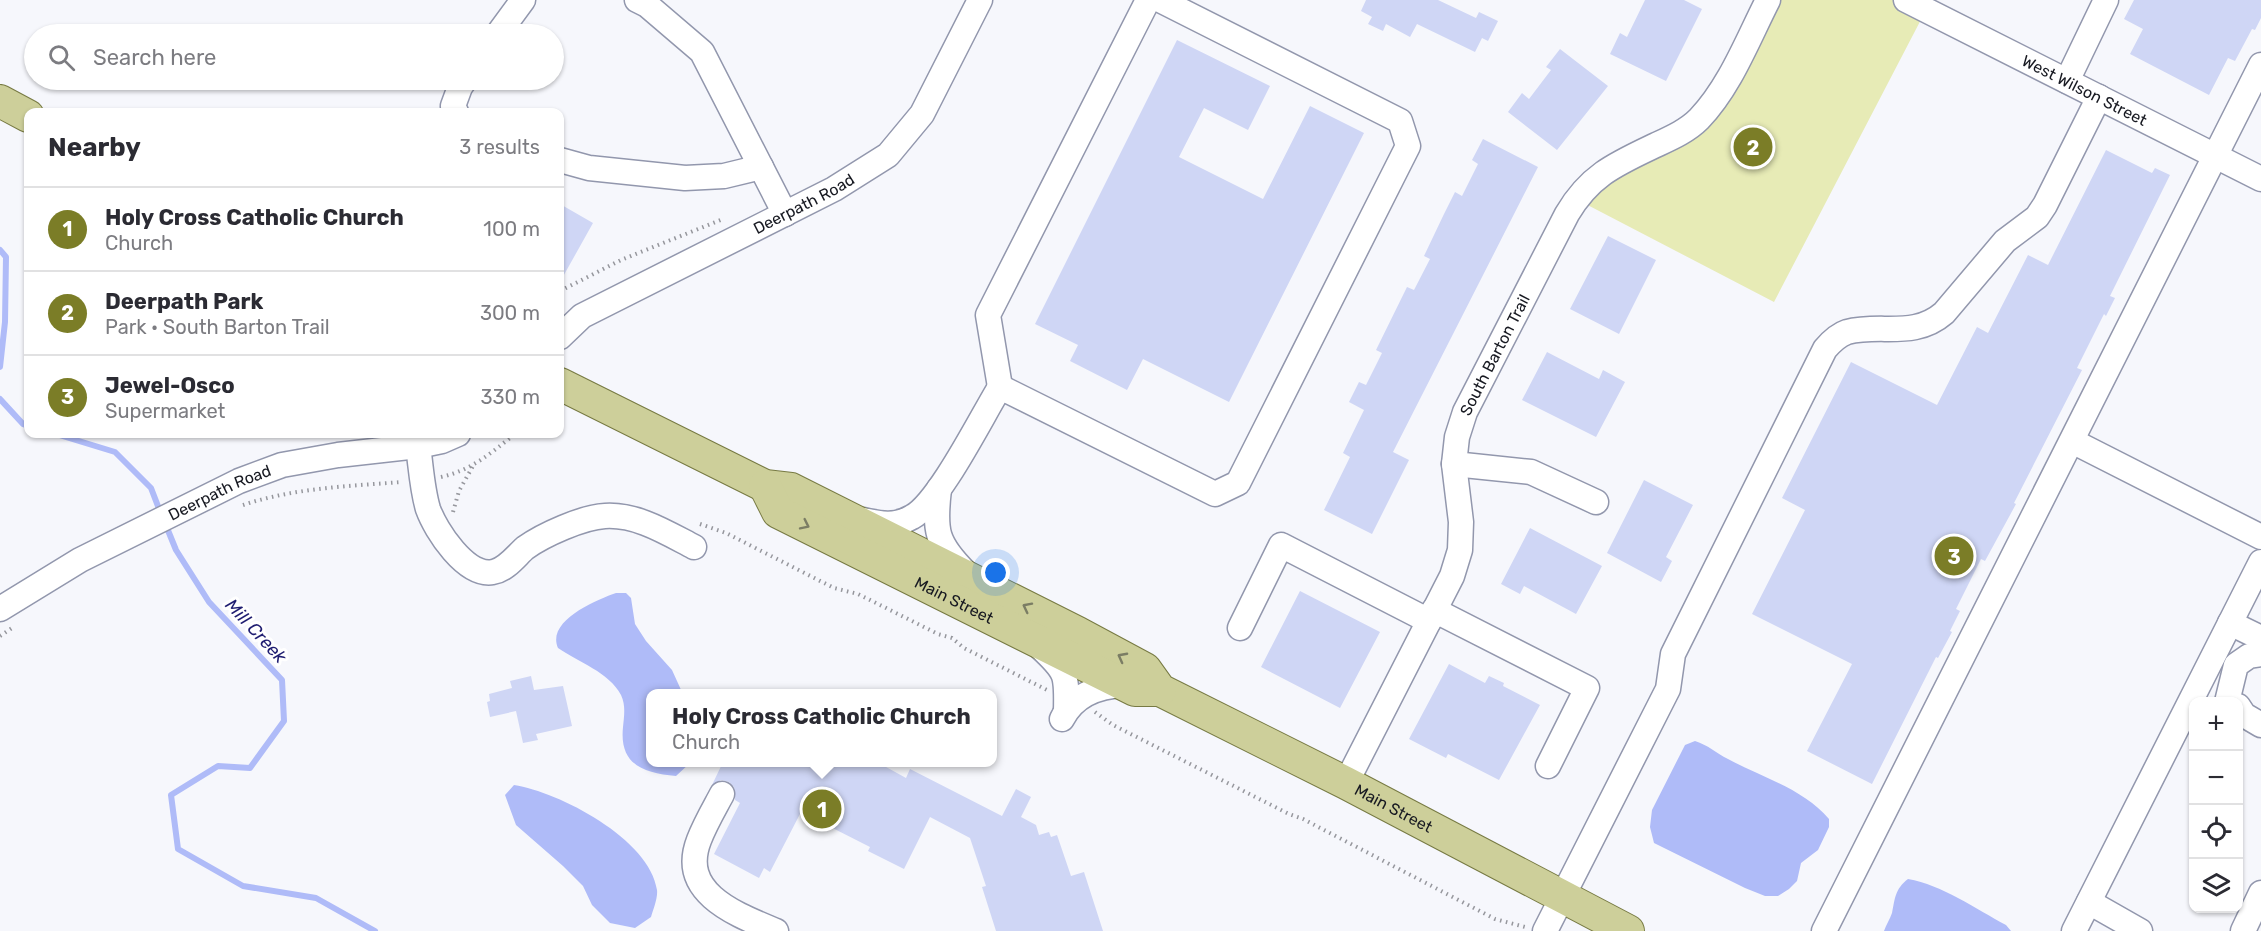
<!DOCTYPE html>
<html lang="en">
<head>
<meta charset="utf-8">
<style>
	:root { --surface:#fff; --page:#f2f2f3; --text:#2b2b33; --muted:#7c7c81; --line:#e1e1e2; --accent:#7b7d27 }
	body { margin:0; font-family:Rubik,sans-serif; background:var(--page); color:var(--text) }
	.controls { position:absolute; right:18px; bottom:18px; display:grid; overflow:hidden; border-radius:12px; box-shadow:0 2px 4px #0004 }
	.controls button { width:54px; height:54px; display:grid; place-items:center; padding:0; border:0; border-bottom:2px solid var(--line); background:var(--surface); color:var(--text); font:30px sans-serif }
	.you { position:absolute; left:996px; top:573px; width:21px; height:21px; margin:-15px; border:4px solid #fff; border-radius:50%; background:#1a73e8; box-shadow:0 0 0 9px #1a73e833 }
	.badge { display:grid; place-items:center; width:39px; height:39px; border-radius:50%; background:var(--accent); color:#fff; font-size:20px; font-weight:700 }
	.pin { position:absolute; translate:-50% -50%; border:3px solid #fff; box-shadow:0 2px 6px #0006 }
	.popup { position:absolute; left:646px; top:689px; width:351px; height:78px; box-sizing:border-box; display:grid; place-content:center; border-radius:12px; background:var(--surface); filter:drop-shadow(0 2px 4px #0005); font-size:20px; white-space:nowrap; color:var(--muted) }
	.popup b { font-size:22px; color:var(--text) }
	.popup::after { content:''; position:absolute; left:50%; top:100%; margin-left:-12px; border:12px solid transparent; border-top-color:var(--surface) }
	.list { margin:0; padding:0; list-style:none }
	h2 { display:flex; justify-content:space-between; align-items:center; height:78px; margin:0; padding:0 24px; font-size:26px }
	h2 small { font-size:20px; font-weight:400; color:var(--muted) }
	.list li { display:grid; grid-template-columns:39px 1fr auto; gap:18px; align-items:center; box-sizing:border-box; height:84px; padding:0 24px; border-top:2px solid var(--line) }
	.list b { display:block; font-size:22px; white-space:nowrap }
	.list p { margin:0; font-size:20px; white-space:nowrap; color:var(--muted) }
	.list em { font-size:20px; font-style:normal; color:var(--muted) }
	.icon { flex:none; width:33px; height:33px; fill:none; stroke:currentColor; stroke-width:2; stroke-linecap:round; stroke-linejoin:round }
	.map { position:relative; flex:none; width:2261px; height:931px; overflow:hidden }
	.search { position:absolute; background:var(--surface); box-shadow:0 2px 4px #0004; left:24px; top:24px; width:540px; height:66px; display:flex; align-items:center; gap:15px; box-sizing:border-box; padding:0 21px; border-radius:33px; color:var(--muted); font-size:22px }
	.panel { position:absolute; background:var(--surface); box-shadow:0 2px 4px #0004; left:24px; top:108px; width:540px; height:330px; border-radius:12px }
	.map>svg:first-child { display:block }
	.green { fill:#e7ebb6 }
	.water { fill:#afbbf8 }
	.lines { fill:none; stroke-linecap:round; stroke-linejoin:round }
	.stream { stroke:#afbbf8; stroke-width:6 }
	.building { fill:#cfd6f5 }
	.minor-casing { stroke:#9297ad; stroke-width:27 }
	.major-casing { stroke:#777a43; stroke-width:34 }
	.path { stroke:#96979d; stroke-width:4; stroke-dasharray:1.5 4.5; stroke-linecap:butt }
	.minor { stroke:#fff; stroke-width:24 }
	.major { stroke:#cdcf9a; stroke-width:32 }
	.oneway { stroke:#7b7d64 }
	.labels { text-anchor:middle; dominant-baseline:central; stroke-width:6; stroke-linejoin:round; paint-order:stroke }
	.street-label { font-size:16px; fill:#171921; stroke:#fff }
	.water-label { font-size:18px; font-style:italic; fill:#1f1d71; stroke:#fff }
</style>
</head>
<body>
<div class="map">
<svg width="2261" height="931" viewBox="0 0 2261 931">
	<rect width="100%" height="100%" fill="#f6f7fc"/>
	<path class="green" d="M1768,0h138l20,10 -152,292 -198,-103 104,-65z"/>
	<path class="water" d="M616,593h10l5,5 4,26 11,17 26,29 10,22 -31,2v68l39,1 -14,13c-32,-3 -57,-11 -53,-49 1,-11 3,-21 -2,-32 -12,-23 -43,-33 -63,-47 -12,-27 38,-48 58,-55z
		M1695,741c13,4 21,12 33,18 33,18 76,30 101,60v8l-11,23 -17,13 -4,18 -8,8 -11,7h-13l-20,-8 -91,-45 -4,-16 2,-17 33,-65z
		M514,785c45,7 136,54 143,105 1,8 -4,20 -6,27l-16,11 -25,-5 -18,-18 -9,-19 -20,-20 -47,-41 -11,-30z
		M1908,879c34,6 68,30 98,46l5,6h-127c2,-6 6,-12 8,-18 3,-15 3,-24 16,-34z"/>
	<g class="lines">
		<path class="stream" d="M0,250l6,7 -1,65 -5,45
			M0,399l23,25 5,2
			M56,434l59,18 36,36 10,26
			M165,523l11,27 33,52 73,78 2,41 -34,47 -32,-2 -47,29 7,54 65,37 73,12 59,33"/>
	</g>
	<path class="building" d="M1366,0h72l38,18 3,-6 19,9 -10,20 -6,-3 -7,14 -58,-28 -7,13 -24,-13 -3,7 -15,-7 4,-7 -11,-6z
		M1645,0h39l18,9 -36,72 -56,-27 10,-21 7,4z
		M2134,0h127v18l-6,12 -3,-1 -17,32 -7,-3 -19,37 -79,-41 13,-25 -19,-10z
		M1177,40l93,46 -22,44 -44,-22 -25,49 84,42 47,-93 54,27 -135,269 -86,-43 -16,31 -57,-29 8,-16 -43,-21z
		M1560,49l48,37 -51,64 -49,-38 14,-19 7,6 22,-29 -5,-3z
		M1483,139l55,28 -145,285 16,8 -37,74 -48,-24 26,-53 -7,-4 21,-43 -15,-8 10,-20 7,3 16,-32 -6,-3 31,-63 7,3 16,-31 -6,-3 20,-42 11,-22 7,4 16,-32 -6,-4z
		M2106,150l46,23 3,-5 15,7 -60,121 5,2 -9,18 -2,-2 -27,54 5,2 -68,133 2,1 -31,57 -4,-2 -25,50 4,2 -10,20 2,1 -14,26 -2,-1 -64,127 -65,-33 45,-87 -100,-50 53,-104 -23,-12 69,-136 86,43 40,-78 11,6 40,-78 20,10z
		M560,204l33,19 -33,59z
		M1608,236l48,24 -37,74 -49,-25z
		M1547,352l52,27 4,-9 22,12 -29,55 -74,-37z
		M1644,480l49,25 -27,52 6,4 -11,21 -54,-29z
		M1530,528l72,38 -26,48 -52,-28 -4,8 -19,-10z
		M1300,591l80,41 -40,76 -79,-41z
		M1449,664l36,19 4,-7 15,7 -1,3 37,19 -41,75 -51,-26 -2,4 -37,-19z
		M531,676l3,14 29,-4 9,40 -36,8 2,6 -15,3 -7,-32 -26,6 -3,-15 3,-1 -1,-7 23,-6 -2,-7z
		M723,762h154l29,16 4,-9 92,47 14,-27 15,8 -10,20 15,8 3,10 10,-3 2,5 6,-2 14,41 13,-4 19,59h-107l-14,-44 4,-1 -16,-48 -40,-21 -26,52 -36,-18 2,-4 -69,-35 -31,60 -6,-4 -5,10 -45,-24 26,-51 -5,-3 -1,-13 -5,-5 -8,-2 -9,5z"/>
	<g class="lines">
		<defs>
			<g id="minor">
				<path d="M637,0l10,5 55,47 83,162"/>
				<path id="s1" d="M1906,0l355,179"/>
				<path d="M498,34l25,-34"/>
				<path d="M2067,81l39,-81"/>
				<path d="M456,112l-3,-6 7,-19 5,-7"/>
				<path d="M560,160l29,8 96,10 39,-2 37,-9"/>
				<path id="s2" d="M560,337l22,-21 252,-127 54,-34 34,-41 58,-114"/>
				<path d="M1000,387l-12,-72 160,-315"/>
				<path d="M2072,441l189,96"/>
				<path d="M418,446c3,21 4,43 10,63 8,22 38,68 65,63 13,-2 23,-16 32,-24 18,-13 58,-31 80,-32 32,-2 62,17 89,31"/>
				<path d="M1454,464l77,8 65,30"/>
				<path d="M939,489c-5,42 -3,54 27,84"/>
				<path d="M863,520c18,4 32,7 49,-3 27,-14 70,-101 88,-130l215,107 23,-11 170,-337 -8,-25 -240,-121"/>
				<path id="s3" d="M0,609l80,-49 159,-79 43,-16 56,-10 80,-9 24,-5 16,-7"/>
				<path d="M1434,610l153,78 -39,78"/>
				<path d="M2230,623l31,15"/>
				<path d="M1240,628l41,-83 148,76"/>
				<path d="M1041,648c26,24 26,27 25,63"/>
				<path d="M2227,702l9,-37 13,-9 12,-2"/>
				<path d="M2238,706l6,9 17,10"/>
				<path d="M1062,719c12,-24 37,-33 62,-34"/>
				<path id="s4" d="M1346,783l106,-207 8,-26 1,-28 -7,-58 3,-27 8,-25 102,-198c23,-39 49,-50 89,-69 15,-7 31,-14 43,-26 31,-32 49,-80 69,-119"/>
				<path d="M722,794c-8,15 -17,30 -23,46 -21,54 39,75 77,91"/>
				<path d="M2089,902l51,29"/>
				<path d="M1545,931l123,-242 5,-35 152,-305c6,-7 13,-14 22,-17 34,-9 67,7 97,-19l61,-72 32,-24 8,-12 54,-108"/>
				<path d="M1824,931l437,-866"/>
				<path d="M2074,931l187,-369"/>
				<path d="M2243,931l18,-38"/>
			</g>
			<g id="major">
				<path d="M0,101l28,15"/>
				<path id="s5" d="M560,384l205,102 26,3 287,144 67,36 15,21 186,93 282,148"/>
				<path id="s6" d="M765,486l13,26 357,178h25"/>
			</g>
		</defs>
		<use href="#minor" class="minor-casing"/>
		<use href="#major" class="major-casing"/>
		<path class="path" d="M560,291l61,-31 102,-41
			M441,477c31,-7 50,-24 74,-43
			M243,505c51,-17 106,-19 159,-23
			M453,512l6,-21 14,-25
			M700,524l26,9 108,55 24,6 80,40 14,4 12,10 83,42
			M0,636l12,-8
			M1095,712l18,13 176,89 14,5 192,100 30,8"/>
		<use href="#minor" class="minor"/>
		<use href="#major" class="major"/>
	</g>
	<defs><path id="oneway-chevron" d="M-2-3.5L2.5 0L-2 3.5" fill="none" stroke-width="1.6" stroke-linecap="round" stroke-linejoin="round" transform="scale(1.5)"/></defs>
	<g class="oneway">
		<use href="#oneway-chevron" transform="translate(805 525) rotate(26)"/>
		<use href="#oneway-chevron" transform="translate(1027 607) rotate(-153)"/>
		<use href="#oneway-chevron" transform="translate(1122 657) rotate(-152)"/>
	</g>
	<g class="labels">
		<g class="street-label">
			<text stroke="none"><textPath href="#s1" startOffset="200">West Wilson Street</textPath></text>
			<text stroke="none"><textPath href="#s2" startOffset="279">Deerpath Road</textPath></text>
			<text stroke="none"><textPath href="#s4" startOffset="464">South Barton Trail</textPath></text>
			<text stroke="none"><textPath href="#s3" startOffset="249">Deerpath Road</textPath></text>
			<text stroke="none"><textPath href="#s6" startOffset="226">Main Street</textPath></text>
			<text stroke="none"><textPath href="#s5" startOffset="940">Main Street</textPath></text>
		</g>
		<g class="water-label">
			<text transform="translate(256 631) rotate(47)">Mill Creek</text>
		</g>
	</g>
</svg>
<div class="controls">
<button>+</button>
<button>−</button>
<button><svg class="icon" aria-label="locate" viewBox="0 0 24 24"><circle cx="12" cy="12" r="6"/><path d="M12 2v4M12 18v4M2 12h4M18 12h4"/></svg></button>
<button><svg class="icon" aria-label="layers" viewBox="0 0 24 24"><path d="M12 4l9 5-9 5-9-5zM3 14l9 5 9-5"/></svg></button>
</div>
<div class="you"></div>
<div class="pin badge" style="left:822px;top:809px">1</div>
<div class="popup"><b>Holy Cross Catholic Church</b>Church</div>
<div class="pin badge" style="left:1753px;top:147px">2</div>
<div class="pin badge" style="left:1954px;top:556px">3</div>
<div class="search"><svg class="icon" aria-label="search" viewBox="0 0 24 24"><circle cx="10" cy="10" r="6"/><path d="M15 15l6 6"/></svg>Search here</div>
<section class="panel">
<h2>Nearby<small>3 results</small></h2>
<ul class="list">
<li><span class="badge">1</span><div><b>Holy Cross Catholic Church</b><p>Church</p></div><em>100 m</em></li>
<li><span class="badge">2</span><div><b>Deerpath Park</b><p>Park · South Barton Trail</p></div><em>300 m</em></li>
<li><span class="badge">3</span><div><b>Jewel-Osco</b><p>Supermarket</p></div><em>330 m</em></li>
</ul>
</section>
</div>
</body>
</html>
